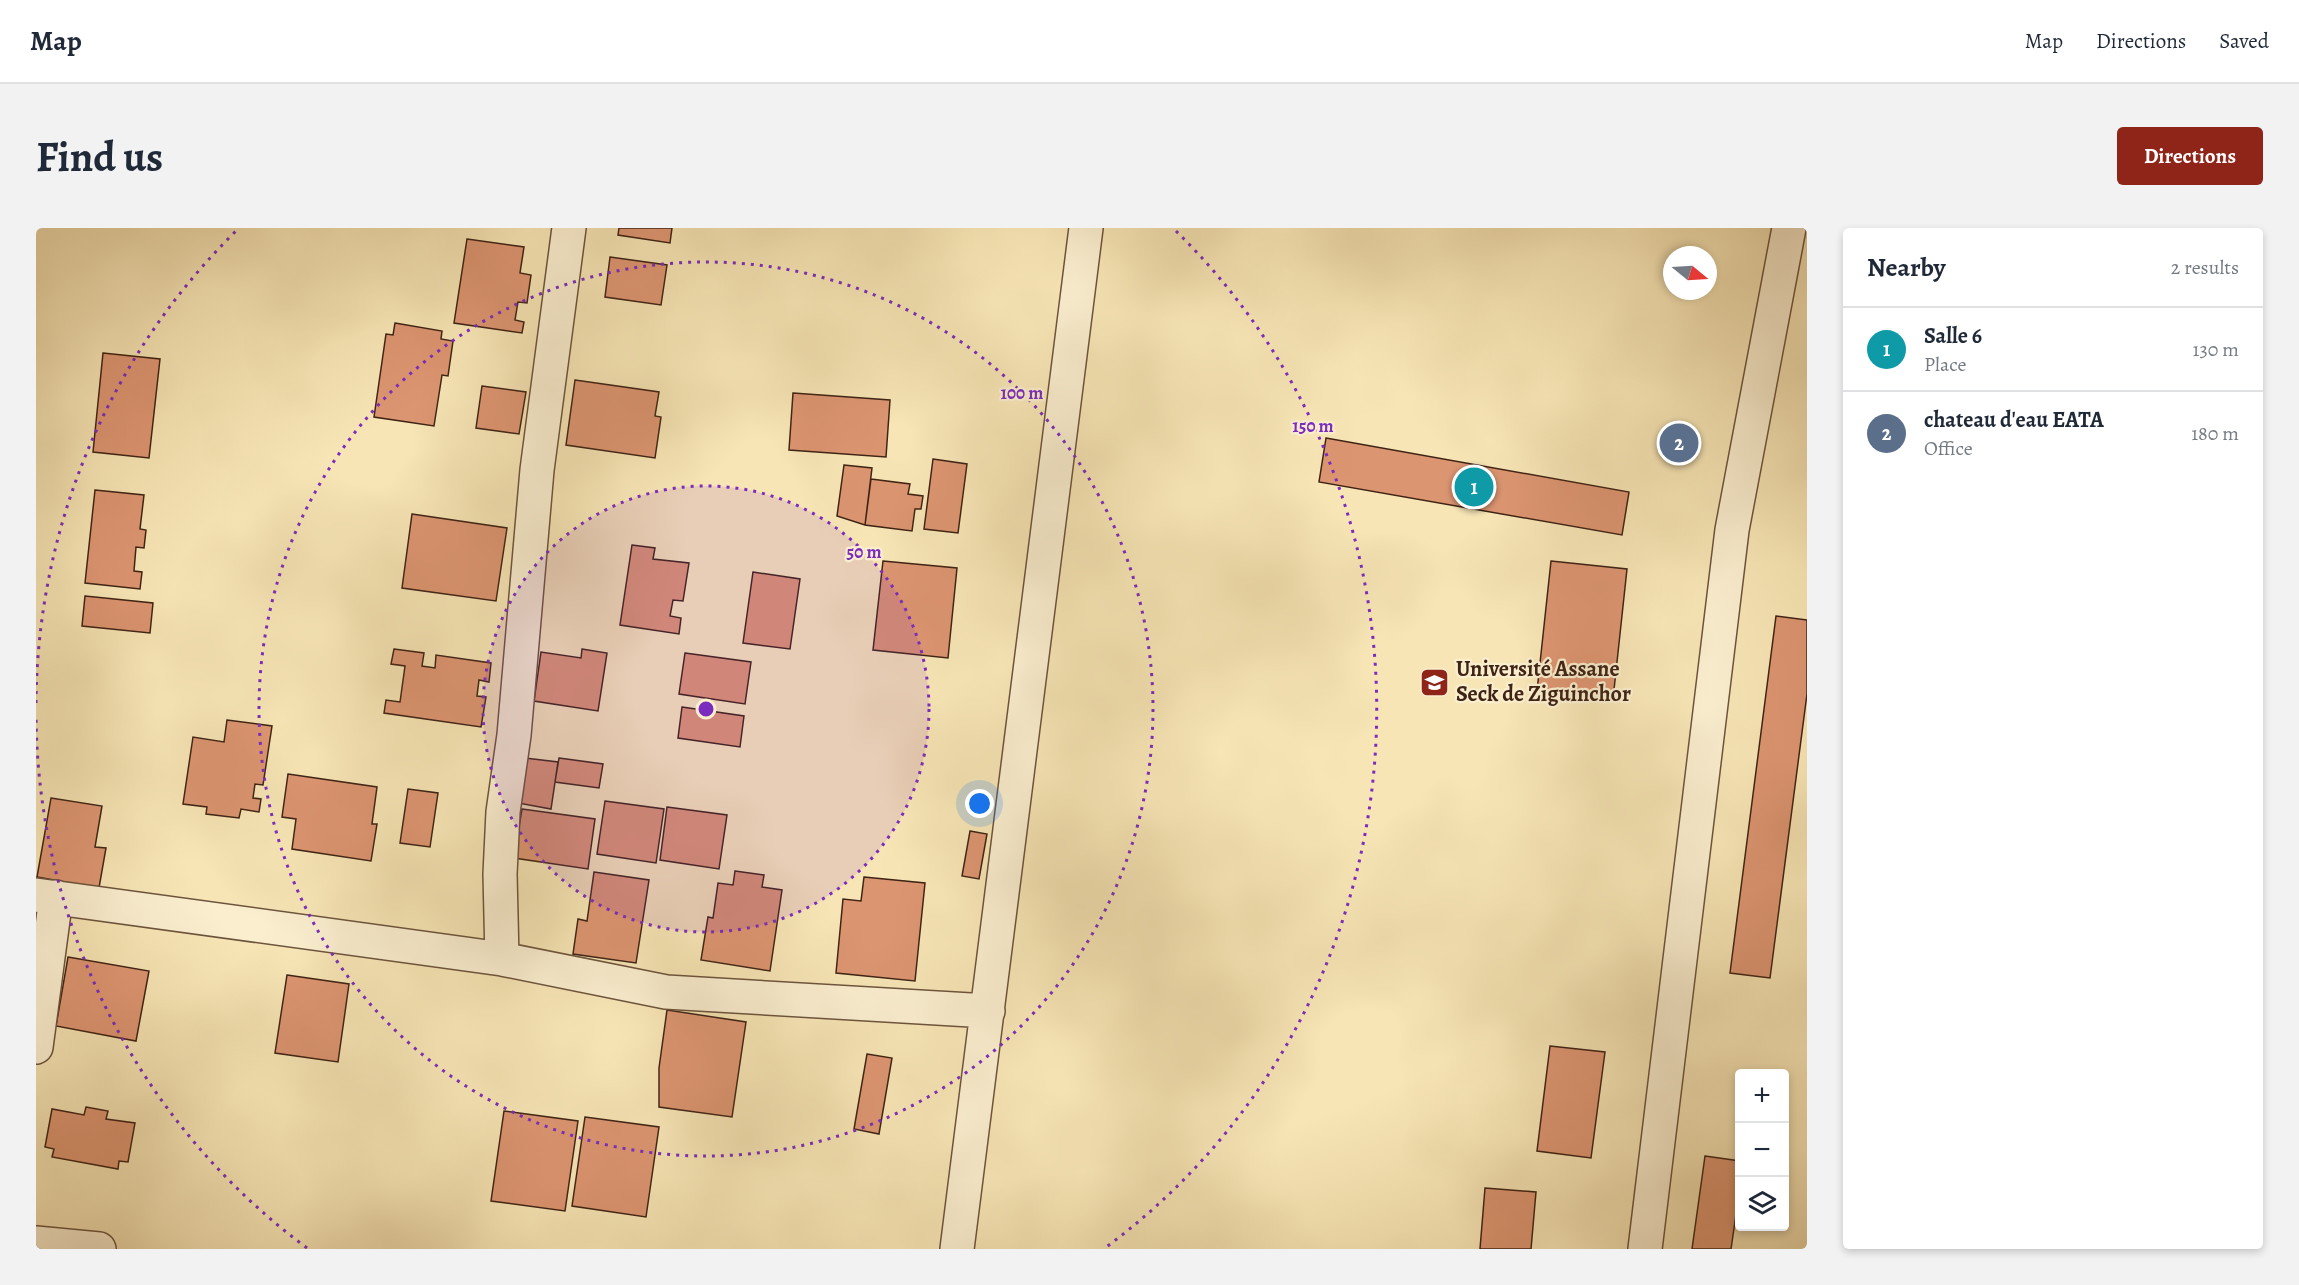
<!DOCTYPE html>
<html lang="en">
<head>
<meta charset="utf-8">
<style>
	:root { --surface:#fff; --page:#f2f2f3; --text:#1f2937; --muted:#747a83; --line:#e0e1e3; --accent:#8f2418 }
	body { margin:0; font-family:Alegreya,serif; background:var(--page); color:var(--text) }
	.controls { position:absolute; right:18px; bottom:18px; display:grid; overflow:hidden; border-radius:6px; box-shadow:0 3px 9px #0003 }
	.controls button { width:54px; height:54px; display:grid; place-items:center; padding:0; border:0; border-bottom:2px solid var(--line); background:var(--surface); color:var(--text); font:30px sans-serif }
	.compass { position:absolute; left:1627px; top:18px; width:54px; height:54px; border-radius:50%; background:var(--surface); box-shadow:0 3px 9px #0003; rotate:108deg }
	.you { position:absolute; left:944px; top:576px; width:21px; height:21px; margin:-15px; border:4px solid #fff; border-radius:50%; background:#1a73e8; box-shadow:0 0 0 9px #1a73e833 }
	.badge { display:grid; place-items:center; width:39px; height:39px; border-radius:50%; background:var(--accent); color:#fff; font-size:20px; font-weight:700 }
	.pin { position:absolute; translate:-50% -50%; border:3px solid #fff; box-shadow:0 2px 6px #0006 }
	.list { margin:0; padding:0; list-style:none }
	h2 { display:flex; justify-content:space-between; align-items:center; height:78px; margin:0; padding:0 24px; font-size:26px }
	h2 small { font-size:20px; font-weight:400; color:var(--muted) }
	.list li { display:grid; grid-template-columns:39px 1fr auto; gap:18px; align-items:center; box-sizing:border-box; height:84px; padding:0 24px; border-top:2px solid var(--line) }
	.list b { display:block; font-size:22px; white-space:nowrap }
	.list p { margin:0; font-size:20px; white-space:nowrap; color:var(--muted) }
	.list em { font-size:20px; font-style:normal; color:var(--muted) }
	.icon { flex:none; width:33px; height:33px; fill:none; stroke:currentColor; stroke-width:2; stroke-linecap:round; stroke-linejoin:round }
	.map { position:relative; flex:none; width:1771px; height:1021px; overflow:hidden; border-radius:6px }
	header { display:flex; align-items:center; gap:36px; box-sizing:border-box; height:84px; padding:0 30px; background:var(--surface); border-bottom:2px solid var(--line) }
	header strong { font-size:28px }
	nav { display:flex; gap:33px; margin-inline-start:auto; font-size:21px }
	.intro { display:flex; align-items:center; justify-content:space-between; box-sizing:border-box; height:144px; padding:0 36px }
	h1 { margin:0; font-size:42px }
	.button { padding:15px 27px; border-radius:6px; background:var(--accent); color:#fff; font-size:21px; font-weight:700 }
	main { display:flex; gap:36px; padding:0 36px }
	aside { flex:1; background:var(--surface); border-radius:6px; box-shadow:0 3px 9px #0003 }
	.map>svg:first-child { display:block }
	.building { fill:#dc9571; stroke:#3f2415; stroke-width:1.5 }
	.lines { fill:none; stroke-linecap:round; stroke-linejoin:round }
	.minor-casing { stroke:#6d543d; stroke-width:36 }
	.minor { stroke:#faeecf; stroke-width:33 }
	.ring { fill:none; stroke:#7b2cbf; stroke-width:3; stroke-dasharray:3 6 }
	.labels { text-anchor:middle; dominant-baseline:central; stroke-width:4.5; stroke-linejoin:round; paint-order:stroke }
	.poi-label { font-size:22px; font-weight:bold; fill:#3f2415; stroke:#faeecf; text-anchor:start }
	.centre { fill:#7b2cbf; stroke:#faeecf; stroke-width:3 }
	.ring-label { font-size:18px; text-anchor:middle; font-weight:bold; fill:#7b2cbf; stroke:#faeecf; stroke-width:4.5; stroke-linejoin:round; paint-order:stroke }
</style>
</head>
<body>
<header>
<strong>Map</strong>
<nav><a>Map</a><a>Directions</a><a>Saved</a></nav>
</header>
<div class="intro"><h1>Find us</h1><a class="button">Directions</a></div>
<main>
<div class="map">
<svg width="1771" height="1021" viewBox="0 0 1771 1021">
	<rect width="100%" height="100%" fill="#f7e5b5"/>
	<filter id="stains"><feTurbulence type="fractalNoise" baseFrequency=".00333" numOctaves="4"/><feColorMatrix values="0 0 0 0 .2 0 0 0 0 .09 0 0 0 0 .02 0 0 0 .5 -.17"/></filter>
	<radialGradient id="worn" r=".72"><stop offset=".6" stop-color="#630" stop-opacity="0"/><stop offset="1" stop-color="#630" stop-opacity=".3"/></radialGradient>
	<path class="building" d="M583,0h53l-2,15 -52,-8z
		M431,11l57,8 -4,26 11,2 -4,28 -9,-1 -3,18 9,2 -2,11 -68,-10z
		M574,29l57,8 -6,40 -56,-8z
		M359,95l47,8 -1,8 12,2 -5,35 -6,-1 -8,51 -60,-9 12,-83 7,1z
		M67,125l57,6 -11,99 -56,-6z
		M539,152l84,12 -4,24 6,1 -6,41 -89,-13z
		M446,158l44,6 -7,42 -43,-6z
		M757,165l97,7 -4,57 -97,-7z
		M1290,210l303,54 -7,43 -303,-53z
		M897,231l34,5 -9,69 -34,-4z
		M808,237l28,3 -7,57 -28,-9z
		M835,251l39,5 -2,10 15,2 -2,13h-6l-3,22 -47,-6z
		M59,262l49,5 -4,34 6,1 -2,18 -8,-1 -2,24 8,1 -2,17 -55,-6z
		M376,286l95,14 -11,73 -94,-13z
		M596,317l23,3 -2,11 36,4 -6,38 -10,-1 -3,16 11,2 -2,16 -59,-9z
		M847,333l74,7 -9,90 -75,-8z
		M1515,333l76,8 -14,130 -76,-8z
		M717,344l47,7 -10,70 -47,-6z
		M49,368l68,7 -3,30 -68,-7z
		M1740,388l31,4v74l-37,284 -40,-5z
		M358,421l30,4 -2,13 13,2 1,-13 55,8 -2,19 -10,-2 -2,16 9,1 -5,30 -97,-14 2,-13 14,2 5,-36 -14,-2z
		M546,421l25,4 -9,58 -64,-10 7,-49 40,6z
		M649,425l66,9 -6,42 -66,-10z
		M646,479l62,9 -4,31 -62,-9z
		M191,492l45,6 -9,59 -8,-1 -2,14 8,1 -2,13 -18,-3 -2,9 -33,-4 1,-7 -24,-3 10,-67 31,5z
		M489,530l33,4 -7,47 -33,-6z
		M523,530l44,6 -4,24 -44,-6z
		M252,546l89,13 -5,37h5l-6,37 -79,-12 4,-30 -14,-2z
		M372,561l30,4 -8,54 -30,-4z
		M15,570l51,8 -7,41 11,1 -7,40 -62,-11z
		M569,573l59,8 -8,54 -59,-9z
		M631,579l60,8 -8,54 -59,-9z
		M486,581l73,10 -7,50 -74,-11z
		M934,603l17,3 -8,45 -17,-3z
		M699,643l29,4 -2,12 20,3 -12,81 -69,-11 7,-43 5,1 5,-35 15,2z
		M558,644l55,8 -13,83 -63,-9 5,-35 9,2z
		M828,649l61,6 -10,98 -79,-8 7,-74 18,2z
		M32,729l81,14 -13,70 -80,-15z
		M251,747l62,9 -11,78 -63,-9z
		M631,782l79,12 -14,95 -73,-10v-39z
		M1514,818l55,6 -14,106 -54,-7z
		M831,826l25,4 -13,76 -25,-5z
		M50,879l22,4 -2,8 29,4 -7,39 -9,-1 -1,8 -66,-12 2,-8 -9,-2 7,-38 32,6z
		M468,883l74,10 -13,90 -74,-10z
		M549,889l74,10 -13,90 -74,-11z
		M1669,928l35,5v26l-9,62h-39z
		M1449,960l51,4 -5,57h-51z"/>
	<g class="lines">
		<defs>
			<path id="minor" d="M0,667l466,64 164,33 322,19
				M466,731l-2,-85 3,-62 11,-77 23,-265 32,-242
				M0,819l20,-150
				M0,1015l63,6
				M921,1021l129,-1021
				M1609,1021l87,-719 57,-302"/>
		</defs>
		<use href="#minor" class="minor-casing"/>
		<use href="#minor" class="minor"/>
	</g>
	<circle cx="670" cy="481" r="223" fill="#7b2cbf" fill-opacity=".12"/>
	<g class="ring">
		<circle cx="670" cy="481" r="223"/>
		<circle cx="670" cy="481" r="447"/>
		<path d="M271 1020A670 670 0 0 1 0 487M0 475A670 670 0 0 1 200 3M1140 3A670 670 0 0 1 1069 1020"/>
	</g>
	<defs>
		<symbol id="university-square" viewBox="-11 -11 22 22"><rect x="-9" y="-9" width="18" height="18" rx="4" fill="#8f2418" stroke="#faeecf"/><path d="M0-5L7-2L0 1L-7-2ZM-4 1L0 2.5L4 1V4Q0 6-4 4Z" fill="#fff"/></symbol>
	</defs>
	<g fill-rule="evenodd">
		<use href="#university-square" x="1382" y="438" width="33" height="33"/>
	</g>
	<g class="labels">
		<g class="poi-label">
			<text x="1420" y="441">Université Assane<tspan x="1420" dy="25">Seck de Ziguinchor</tspan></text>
		</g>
	</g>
	<circle cx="670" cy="481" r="9" class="centre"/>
	<g class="ring-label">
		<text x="986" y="171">100 m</text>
		<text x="1277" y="204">150 m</text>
		<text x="828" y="330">50 m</text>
	</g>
	<rect width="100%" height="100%" filter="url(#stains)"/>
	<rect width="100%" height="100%" fill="url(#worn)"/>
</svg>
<div class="controls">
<button>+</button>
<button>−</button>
<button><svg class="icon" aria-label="layers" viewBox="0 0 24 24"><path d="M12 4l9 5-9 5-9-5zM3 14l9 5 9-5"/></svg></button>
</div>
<svg class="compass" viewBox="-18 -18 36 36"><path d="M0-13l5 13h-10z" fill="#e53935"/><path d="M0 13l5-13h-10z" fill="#747a83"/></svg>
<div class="you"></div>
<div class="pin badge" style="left:1438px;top:259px;background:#0f9aa8">1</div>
<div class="pin badge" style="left:1643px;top:215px;background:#5c6f8a">2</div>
</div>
<aside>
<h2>Nearby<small>2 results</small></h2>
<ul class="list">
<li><span class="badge" style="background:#0f9aa8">1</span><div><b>Salle 6</b><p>Place</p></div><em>130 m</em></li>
<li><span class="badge" style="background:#5c6f8a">2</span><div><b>chateau d'eau EATA</b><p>Office</p></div><em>180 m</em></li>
</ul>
</aside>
</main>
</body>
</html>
